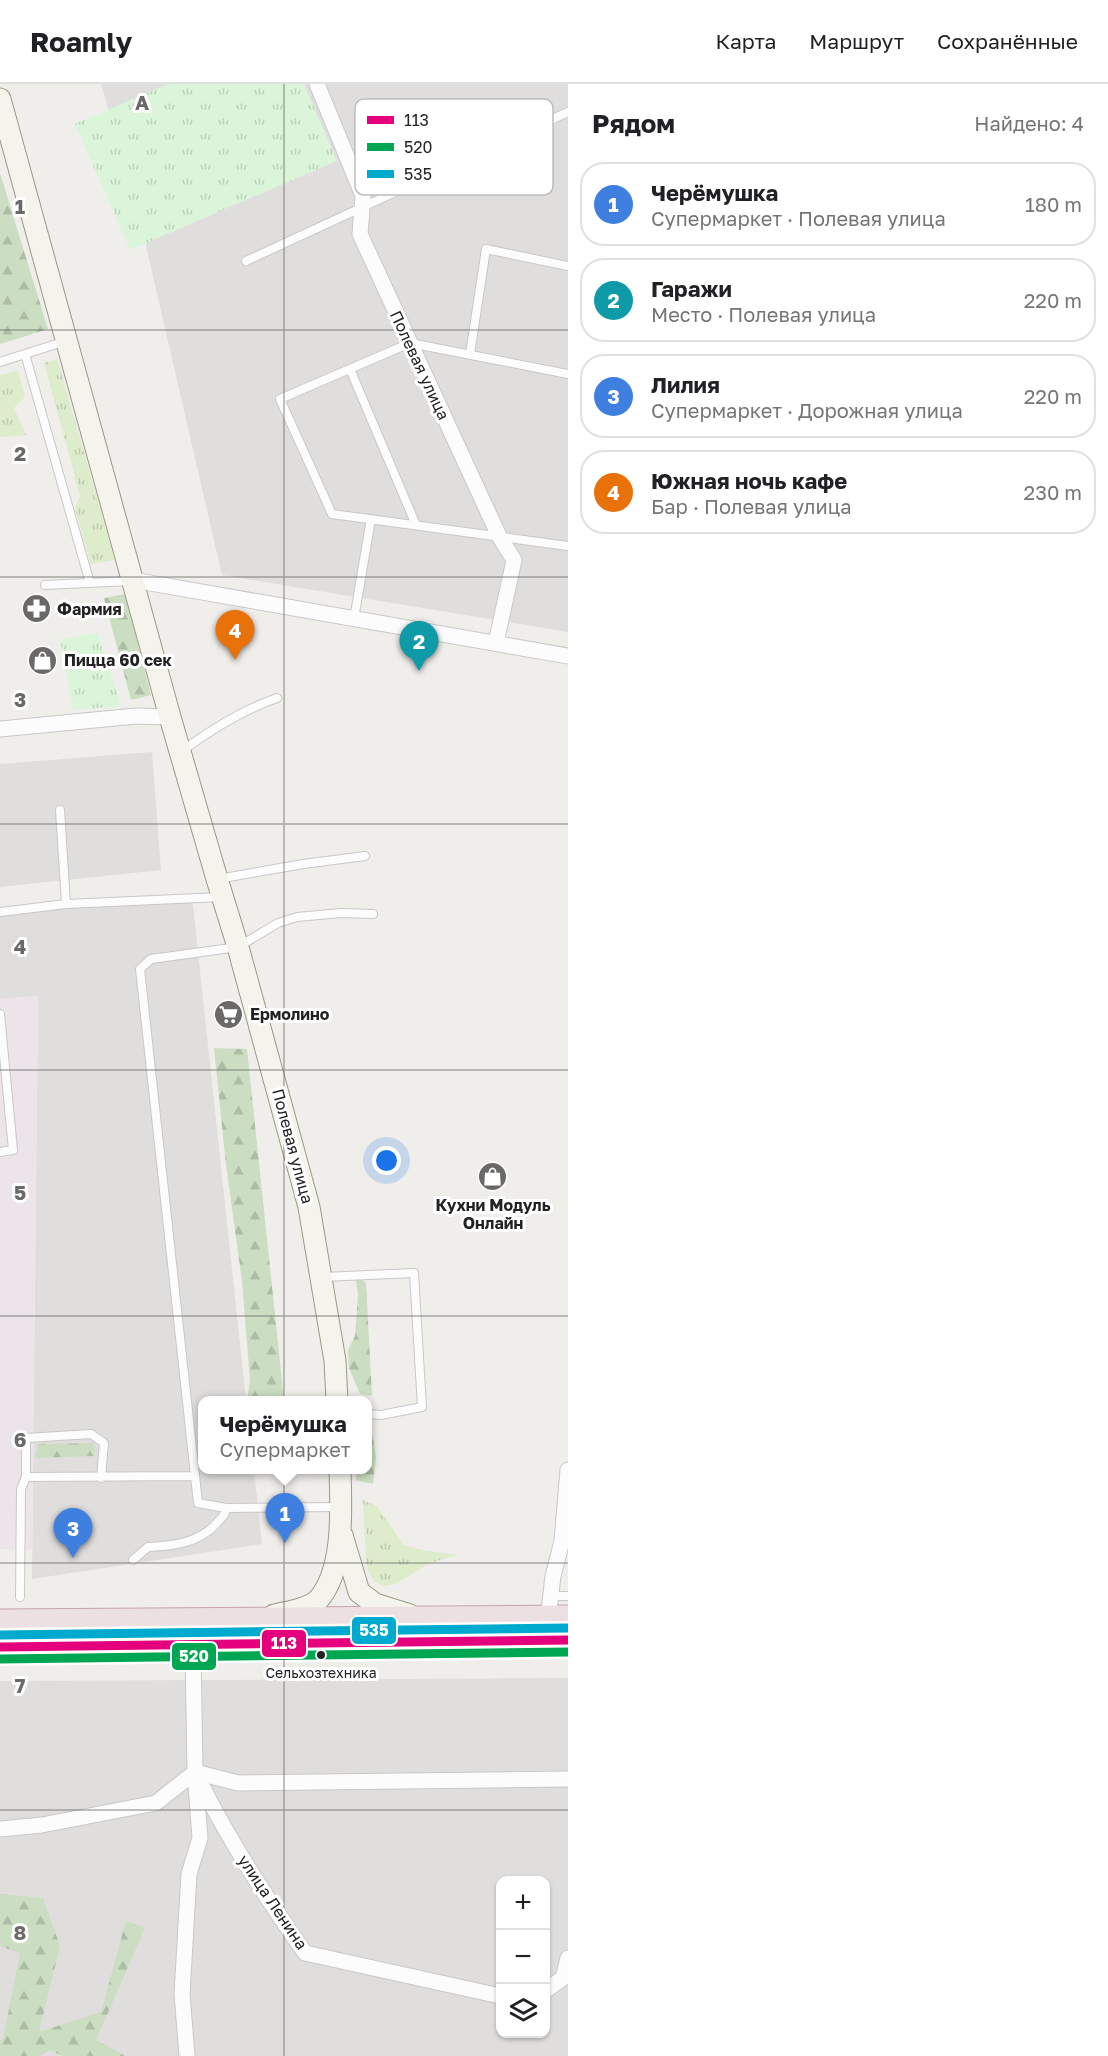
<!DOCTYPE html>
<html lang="ru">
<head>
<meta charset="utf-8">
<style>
	:root { --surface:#fff; --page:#f2f2f2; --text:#202124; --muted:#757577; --line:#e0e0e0; --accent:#2563eb }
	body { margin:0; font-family:"Golos Text",sans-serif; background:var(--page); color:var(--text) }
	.controls { position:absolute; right:18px; bottom:18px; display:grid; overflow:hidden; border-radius:12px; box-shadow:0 2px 4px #0004 }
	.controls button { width:54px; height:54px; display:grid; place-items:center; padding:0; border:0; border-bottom:2px solid var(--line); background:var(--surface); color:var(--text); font:30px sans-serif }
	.you { position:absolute; left:387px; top:1077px; width:21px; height:21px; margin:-15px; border:4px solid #fff; border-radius:50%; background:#1a73e8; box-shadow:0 0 0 9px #1a73e833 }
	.badge { display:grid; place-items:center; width:39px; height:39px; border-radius:50%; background:var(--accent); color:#fff; font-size:20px; font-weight:700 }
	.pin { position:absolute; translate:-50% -50px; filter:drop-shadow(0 2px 3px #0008) }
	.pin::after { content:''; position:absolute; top:32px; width:21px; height:18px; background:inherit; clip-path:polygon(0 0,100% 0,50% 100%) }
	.popup { position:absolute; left:198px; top:1312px; width:174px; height:78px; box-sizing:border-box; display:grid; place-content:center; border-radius:12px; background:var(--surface); filter:drop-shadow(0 2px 4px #0005); font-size:20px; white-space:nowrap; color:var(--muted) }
	.popup b { font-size:22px; color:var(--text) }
	.popup::after { content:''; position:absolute; left:50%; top:100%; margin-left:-12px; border:12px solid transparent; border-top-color:var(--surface) }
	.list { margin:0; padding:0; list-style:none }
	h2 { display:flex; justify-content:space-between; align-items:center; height:78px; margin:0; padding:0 24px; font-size:26px }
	h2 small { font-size:20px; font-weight:400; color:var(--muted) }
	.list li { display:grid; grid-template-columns:39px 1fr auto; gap:18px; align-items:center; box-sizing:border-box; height:84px; margin:0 12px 12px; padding:0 12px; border:2px solid var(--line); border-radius:24px }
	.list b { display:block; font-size:22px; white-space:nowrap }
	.list p { margin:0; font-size:20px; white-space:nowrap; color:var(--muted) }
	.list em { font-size:20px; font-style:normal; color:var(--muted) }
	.icon { flex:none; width:33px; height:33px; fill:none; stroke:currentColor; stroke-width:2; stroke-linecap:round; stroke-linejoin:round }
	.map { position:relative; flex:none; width:568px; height:1972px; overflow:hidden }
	header { display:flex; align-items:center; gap:36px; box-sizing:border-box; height:84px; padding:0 30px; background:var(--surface); border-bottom:2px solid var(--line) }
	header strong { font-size:28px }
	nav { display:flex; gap:33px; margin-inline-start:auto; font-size:21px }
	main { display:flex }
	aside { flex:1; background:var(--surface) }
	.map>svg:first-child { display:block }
	.residential { fill:#dfdedc; fill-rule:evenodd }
	.industrial { fill:#ede4e9 }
	.grass { fill:url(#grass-tufts) }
	.forest { fill:url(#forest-firs) }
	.park { fill:url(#park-tufts) }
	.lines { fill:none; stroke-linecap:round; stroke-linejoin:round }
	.lane-casing { stroke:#c9c8c7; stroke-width:10 }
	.street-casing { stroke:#c9c8c7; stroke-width:17 }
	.secondary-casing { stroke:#999a82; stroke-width:23 }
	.highway-casing { stroke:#c5a2ac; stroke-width:29 }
	.lane { stroke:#fdfcfc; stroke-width:8 }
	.street { stroke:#fdfcfc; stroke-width:15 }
	.secondary { stroke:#f4f4ed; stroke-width:21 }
	.highway { stroke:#ece0e2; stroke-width:27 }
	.bus-1-casing { stroke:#fff; stroke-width:14 }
	.bus-2-casing { stroke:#fff; stroke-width:14 }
	.bus-3-casing { stroke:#fff; stroke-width:14 }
	.bus-1 { stroke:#e5007d; stroke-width:9 }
	.bus-2 { stroke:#00a651; stroke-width:9 }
	.bus-3 { stroke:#00a9ce; stroke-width:9 }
	.grid { fill:none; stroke:#6a6968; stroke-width:1.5; stroke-opacity:0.55 }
	.bus-dot { fill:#222; stroke:#fff; stroke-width:2 }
	.labels { text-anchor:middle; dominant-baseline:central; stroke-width:6; stroke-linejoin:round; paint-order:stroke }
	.bus-label { font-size:14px; fill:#222; stroke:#fff }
	.street-label { font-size:16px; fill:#222; stroke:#fff }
	.poi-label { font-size:16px; font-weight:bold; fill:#222; stroke:#fff; text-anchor:start }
	.key { fill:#fff; stroke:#bdbdbd; stroke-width:1.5 }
	.key-label { font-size:16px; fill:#222 }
	.grid-label { font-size:20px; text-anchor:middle; font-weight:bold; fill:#6a6968; stroke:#fff; stroke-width:6; stroke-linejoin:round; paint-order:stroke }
	.line-badge { stroke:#fff; stroke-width:2 }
	.badge-label { font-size:16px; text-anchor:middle; font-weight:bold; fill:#fff }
</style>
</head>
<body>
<header>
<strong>Roamly</strong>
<nav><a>Карта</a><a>Маршрут</a><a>Сохранённые</a></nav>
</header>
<main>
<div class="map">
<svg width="568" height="1972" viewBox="0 0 568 1972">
	<defs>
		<pattern id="grass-tufts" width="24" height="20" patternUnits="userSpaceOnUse" patternTransform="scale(1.5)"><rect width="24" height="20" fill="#ddeccb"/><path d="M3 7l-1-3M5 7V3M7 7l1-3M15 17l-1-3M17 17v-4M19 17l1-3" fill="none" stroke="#bdcaae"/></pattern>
		<pattern id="forest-firs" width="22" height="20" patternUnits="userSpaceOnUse" patternTransform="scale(1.5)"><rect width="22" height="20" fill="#cbdec1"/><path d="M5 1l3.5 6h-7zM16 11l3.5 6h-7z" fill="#aebea6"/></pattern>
		<pattern id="park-tufts" width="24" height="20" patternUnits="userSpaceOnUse" patternTransform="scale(1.5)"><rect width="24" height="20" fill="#daf5da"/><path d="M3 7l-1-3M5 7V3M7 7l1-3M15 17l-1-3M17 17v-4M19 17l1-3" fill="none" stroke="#bbd2bb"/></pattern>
	</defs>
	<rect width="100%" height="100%" fill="#f0eeeb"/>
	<path class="residential" d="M101,0h467v548l-346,-57 -82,-355z
		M152,668l9,118 -161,17v-123z
		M192,812l54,504h-44v70h52l8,74 -230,35 6,-583 -38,3v-84z
		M568,1594v378h-568v-375zM500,1796h46v154h-46z"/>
	<path class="industrial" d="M38,912l-6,554 -32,-1v-550z"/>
	<path class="grass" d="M57,275l58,201 -24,4 -16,-56 5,-13 -36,-132z
		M18,286l7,27 -11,11 12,27 -26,2v-62z
		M363,1416l14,6 26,38 13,5 42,6 -28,8 -34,21 -13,2 -9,-5 -6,-10 -2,-12z"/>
	<path class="forest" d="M0,89l48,156 -48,15z
		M125,510l26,101 -20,5 -27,-102z
		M214,964l33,1 37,351h-37l3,-20 -8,-99 -16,-116z
		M355,1191l11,8 6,113 -12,-2 -11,-26 -1,-18 7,-14 3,-42z
		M368,1342h3l5,31 -3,27 -17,-4 1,-10h11z
		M94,1359l1,13 -60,2 3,-14z
		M0,1810l43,4 17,48 -21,86 62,-20 25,-91 19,7 -49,112 29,16h-63l-12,-6 -10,6h-40v-15l3,-2 17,-86 -20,-7z"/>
	<path class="park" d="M168,0h136l33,77 -207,89 -55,-126z
		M97,549l24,73 -48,4 -13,-71z"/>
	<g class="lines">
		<defs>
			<path id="lane" d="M246,177l322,-149
				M25,270l65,229
				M470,270l16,-105 82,17
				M0,278l66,-21
				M350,285l66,156
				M568,290l-158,-31 -130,56 52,115 236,32
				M45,501l86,-4
				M354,535l17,-100
				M182,667c30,-22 60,-41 95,-53
				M60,726l6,94
				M218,795l85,-15 62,-8
				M0,828l66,-8 155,-7
				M0,930l13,136 -13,2
				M323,1193l91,-4 8,134 -41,8 -13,-1
				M101,1394l3,-35 -13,-9 -65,4v39l169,-1
				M340,1423l-114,1 -28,-5 -58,-534 11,-10 87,-12 40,-24 19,-6 44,-4 32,1
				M133,1476l15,-13c25,-1 51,-4 69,-24 4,-5 9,-8 9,-15
				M551,1512h17
				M20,1513l1,-108 5,-12"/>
			<path id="street" d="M317,0l46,112 -3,38 139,302 15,24 -18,83
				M133,496l435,76
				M0,645l136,-13 34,1
				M548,1535l5,-43 9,-35 6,-71
				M195,1688c31,64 69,123 110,181l195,43
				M195,1688l43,11 330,-4
				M0,1745l42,-4 114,-22 39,-31
				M546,1906l17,-12 5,-20
				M187,1971l-5,-61 7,-120 11,-36 -5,-66 -2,-126"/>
			<path id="secondary" d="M0,15l170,618 47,162 21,68 71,260 26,154 2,39
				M342,1451l17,57 16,12 35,11
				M274,1531c11,-2 36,-7 44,-15 27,-30 23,-93 22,-130"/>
			<path id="highway" d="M0,1539l568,-4
				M0,1563l568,-7"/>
		</defs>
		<use href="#lane" class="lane-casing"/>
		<use href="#street" class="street-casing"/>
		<use href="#secondary" class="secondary-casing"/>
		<use href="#highway" class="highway-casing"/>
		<use href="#lane" class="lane"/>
		<use href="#street" class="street"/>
		<use href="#secondary" class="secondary"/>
		<use href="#highway" class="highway"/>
		<defs>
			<path id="bus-1" d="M0,1563l568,-7"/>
			<path id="bus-2" d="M0,1575l568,-7"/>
			<path id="bus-3" d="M0,1551l568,-7"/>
		</defs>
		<use href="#bus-1" class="bus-1-casing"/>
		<use href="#bus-2" class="bus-2-casing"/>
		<use href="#bus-3" class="bus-3-casing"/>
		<use href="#bus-1" class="bus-1"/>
		<use href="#bus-2" class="bus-2"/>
		<use href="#bus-3" class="bus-3"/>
	</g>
	<path class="grid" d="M284,0v1972M0,246h568M0,493h568M0,740h568M0,986h568M0,1232h568M0,1479h568M0,1726h568"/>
	<defs>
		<symbol id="pharmacy-disc" viewBox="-11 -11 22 22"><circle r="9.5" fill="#6a6968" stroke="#fff"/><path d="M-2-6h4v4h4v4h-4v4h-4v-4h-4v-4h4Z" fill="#fff"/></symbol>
		<symbol id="shop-disc" viewBox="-11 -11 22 22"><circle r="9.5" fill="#6a6968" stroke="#fff"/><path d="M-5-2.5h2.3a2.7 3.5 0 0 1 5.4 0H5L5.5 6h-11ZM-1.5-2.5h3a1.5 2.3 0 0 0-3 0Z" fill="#fff"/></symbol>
		<symbol id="supermarket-disc" viewBox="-11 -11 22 22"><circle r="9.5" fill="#6a6968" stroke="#fff"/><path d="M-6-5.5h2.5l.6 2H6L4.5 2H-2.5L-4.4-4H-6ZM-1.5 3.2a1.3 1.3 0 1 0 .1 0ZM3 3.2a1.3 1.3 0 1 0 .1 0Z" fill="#fff"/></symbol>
	</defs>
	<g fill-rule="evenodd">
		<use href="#pharmacy-disc" x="20" y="508" width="33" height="33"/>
		<use href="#shop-disc" x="26" y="560" width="33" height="33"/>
		<use href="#supermarket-disc" x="212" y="914" width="33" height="33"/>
		<use href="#shop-disc" x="476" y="1076" width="33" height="33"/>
	</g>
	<circle class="bus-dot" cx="321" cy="1571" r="5"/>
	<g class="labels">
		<g class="bus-label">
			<text x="321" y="1588">Сельхозтехника</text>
		</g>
		<g class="street-label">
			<text transform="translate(420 281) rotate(65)">Полевая улица</text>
			<text transform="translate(293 1062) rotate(75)">Полевая улица</text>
			<text transform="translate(273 1818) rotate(56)">улица Ленина</text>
		</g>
		<g class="poi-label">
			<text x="57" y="525">Фармия</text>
			<text x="64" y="576">Пицца 60 сек</text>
			<text x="250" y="930">Ермолино</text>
			<text x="493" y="1121" text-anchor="middle">Кухни Модуль<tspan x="493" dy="18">Онлайн</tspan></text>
		</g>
	</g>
	<rect x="355" y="15" width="198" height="96" rx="9" class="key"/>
	<rect x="367" y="32" width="27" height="8" fill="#e5007d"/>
	<rect x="367" y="59" width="27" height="8" fill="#00a651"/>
	<rect x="367" y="86" width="27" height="8" fill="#00a9ce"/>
	<g class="key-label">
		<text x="404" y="42">113</text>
		<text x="404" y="69">520</text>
		<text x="404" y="96">535</text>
	</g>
	<g class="grid-label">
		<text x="142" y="26">A</text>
		<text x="20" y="130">1</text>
		<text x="20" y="377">2</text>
		<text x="20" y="623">3</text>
		<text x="20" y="870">4</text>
		<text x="20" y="1116">5</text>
		<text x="20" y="1363">6</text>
		<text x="20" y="1609">7</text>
		<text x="20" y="1856">8</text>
	</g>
	<g class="line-badge">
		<rect x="351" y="1532" width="46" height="29" rx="6" fill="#00a9ce"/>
		<rect x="261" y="1545" width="46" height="29" rx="6" fill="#e5007d"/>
		<rect x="171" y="1558" width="46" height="29" rx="6" fill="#00a651"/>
	</g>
	<g class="badge-label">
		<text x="374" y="1552">535</text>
		<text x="284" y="1565">113</text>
		<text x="194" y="1578">520</text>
	</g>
</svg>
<div class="controls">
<button>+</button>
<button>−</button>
<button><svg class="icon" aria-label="layers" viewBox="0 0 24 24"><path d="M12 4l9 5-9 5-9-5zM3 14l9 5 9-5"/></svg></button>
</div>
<div class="you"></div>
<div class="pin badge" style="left:285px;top:1459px;background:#3f7fe0">1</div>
<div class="popup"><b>Черёмушка</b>Супермаркет</div>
<div class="pin badge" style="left:419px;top:587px;background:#0f9aa8">2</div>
<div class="pin badge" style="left:73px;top:1474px;background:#3f7fe0">3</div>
<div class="pin badge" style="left:235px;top:576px;background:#e8710a">4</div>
</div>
<aside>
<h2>Рядом<small>Найдено: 4</small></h2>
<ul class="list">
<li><span class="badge" style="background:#3f7fe0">1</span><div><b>Черёмушка</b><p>Супермаркет · Полевая улица</p></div><em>180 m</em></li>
<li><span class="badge" style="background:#0f9aa8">2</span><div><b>Гаражи</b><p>Место · Полевая улица</p></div><em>220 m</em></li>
<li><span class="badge" style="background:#3f7fe0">3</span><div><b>Лилия</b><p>Супермаркет · Дорожная улица</p></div><em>220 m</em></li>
<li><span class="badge" style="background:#e8710a">4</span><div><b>Южная ночь кафе</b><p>Бар · Полевая улица</p></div><em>230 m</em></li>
</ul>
</aside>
</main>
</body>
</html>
